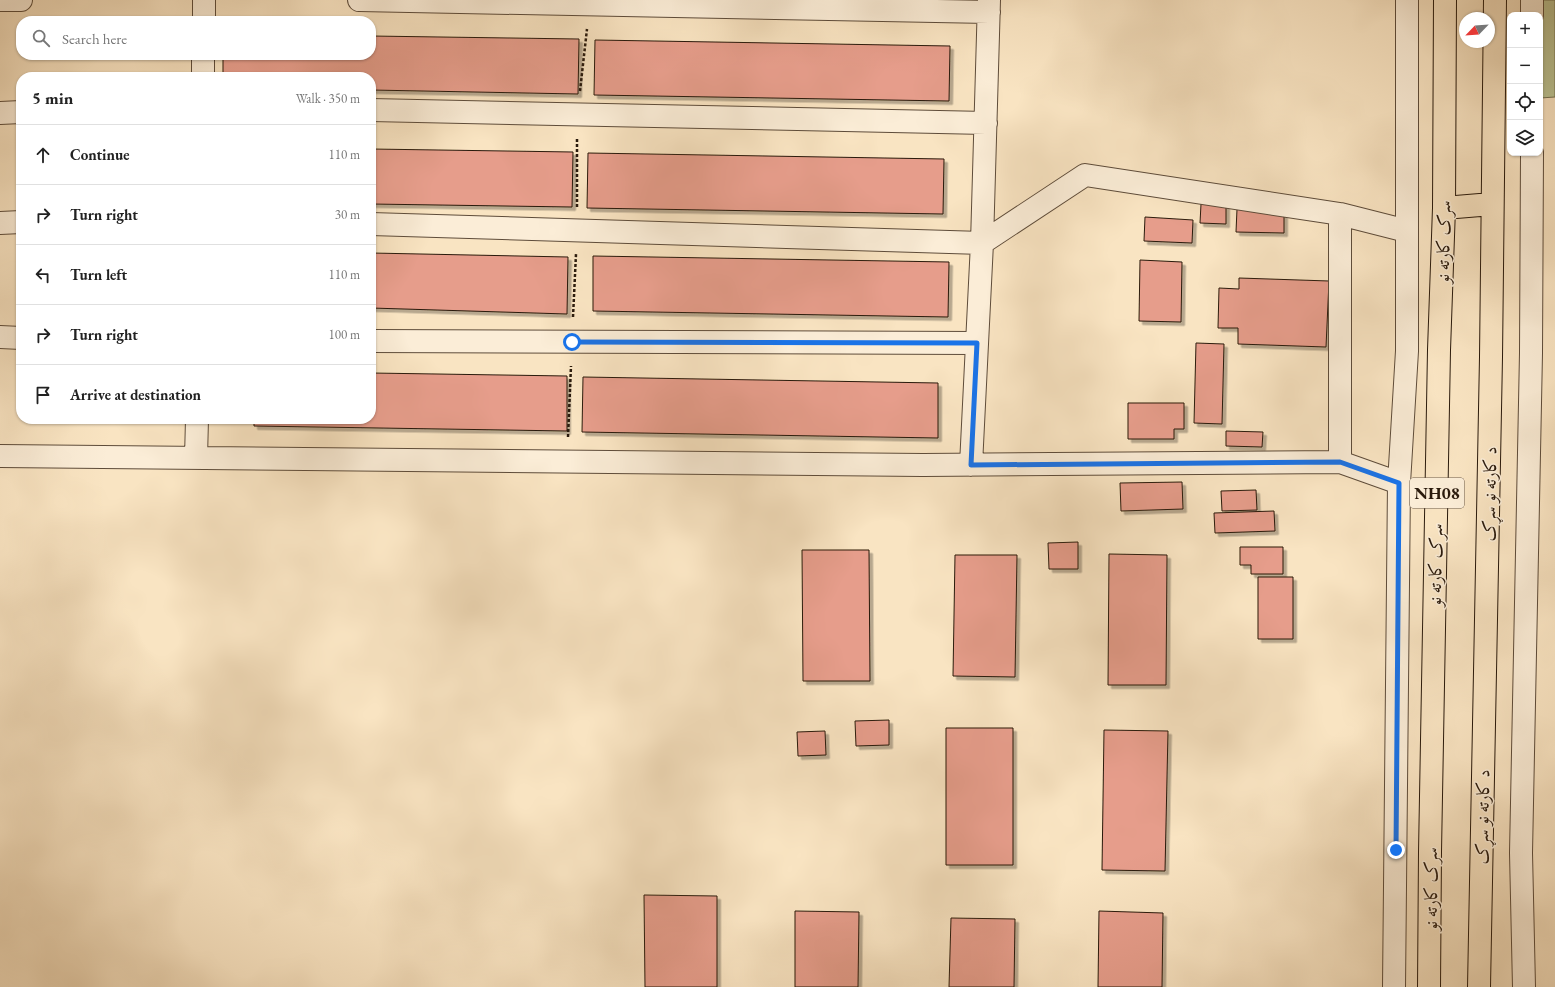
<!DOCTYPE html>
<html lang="en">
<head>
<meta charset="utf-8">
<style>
	:root { --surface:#fff; --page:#f6f6f6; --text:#222; --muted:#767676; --line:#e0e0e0 }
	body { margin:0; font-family:"EB Garamond",Amiri,serif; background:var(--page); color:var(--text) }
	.controls { position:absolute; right:12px; top:12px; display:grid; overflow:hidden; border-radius:8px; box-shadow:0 1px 3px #0004 }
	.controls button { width:36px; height:36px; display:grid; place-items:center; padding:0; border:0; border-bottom:1px solid var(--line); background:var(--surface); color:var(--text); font:20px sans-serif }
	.compass { position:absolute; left:1459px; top:12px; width:36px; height:36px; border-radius:50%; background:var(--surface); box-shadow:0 1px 3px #0004; rotate:245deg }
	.stop { position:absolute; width:12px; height:12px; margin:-9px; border:3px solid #1a73e8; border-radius:50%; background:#fff }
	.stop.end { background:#1a73e8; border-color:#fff; box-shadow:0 1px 4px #0008 }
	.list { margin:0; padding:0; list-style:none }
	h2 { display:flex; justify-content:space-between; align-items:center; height:52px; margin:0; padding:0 16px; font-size:17px }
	h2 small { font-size:13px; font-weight:400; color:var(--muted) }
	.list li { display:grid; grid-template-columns:26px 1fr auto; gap:12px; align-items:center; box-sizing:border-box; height:60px; padding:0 16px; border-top:1px solid var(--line) }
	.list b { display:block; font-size:15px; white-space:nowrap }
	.list em { font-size:13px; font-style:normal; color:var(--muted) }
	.icon { flex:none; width:22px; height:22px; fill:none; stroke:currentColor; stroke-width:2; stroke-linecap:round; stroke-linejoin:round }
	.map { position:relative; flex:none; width:1555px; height:987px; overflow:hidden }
	.search { position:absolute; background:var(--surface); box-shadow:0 1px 3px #0004; left:16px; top:16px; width:360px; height:44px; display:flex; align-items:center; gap:10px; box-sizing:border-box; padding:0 14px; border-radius:16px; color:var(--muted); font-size:15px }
	.panel { position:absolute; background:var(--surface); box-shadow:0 1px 3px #0004; left:16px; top:72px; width:360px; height:352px; border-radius:16px }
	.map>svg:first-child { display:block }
	.green { fill:#bbc595; stroke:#727050 }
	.building { fill:#e69d8b; stroke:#2a1a0c; filter:url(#shadow) }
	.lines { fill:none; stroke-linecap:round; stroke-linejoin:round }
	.minor-casing { stroke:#5e4c3a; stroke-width:24 }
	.highway-casing { stroke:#2a1a0c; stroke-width:24 }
	.path { stroke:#2a1a0c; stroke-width:2.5; stroke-dasharray:3 2; stroke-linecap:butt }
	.minor { stroke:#fbedd7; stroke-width:22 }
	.highway { stroke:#f9e4c2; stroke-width:22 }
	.route { stroke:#1a73e8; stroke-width:5 }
	.labels { text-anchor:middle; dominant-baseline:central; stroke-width:3; stroke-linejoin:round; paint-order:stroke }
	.shield { fill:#fbedd7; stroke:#695949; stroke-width:1 }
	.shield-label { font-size:17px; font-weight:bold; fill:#2a1a0c }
	.street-label { font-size:18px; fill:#2a1a0c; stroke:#fbedd7 }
</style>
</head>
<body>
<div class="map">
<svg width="1555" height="987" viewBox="0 0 1555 987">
	<defs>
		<filter id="shadow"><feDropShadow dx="3.5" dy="3.5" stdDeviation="0" flood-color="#0004"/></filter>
	</defs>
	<rect width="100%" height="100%" fill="#f9e4c2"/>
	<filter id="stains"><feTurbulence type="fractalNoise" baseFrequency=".005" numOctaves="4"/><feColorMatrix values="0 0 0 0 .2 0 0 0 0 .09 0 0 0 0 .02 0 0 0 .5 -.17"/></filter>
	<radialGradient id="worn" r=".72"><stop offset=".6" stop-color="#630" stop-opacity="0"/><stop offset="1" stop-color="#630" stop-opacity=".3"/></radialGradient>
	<path class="green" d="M1532,0h23v97l-15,1v-83z"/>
	<path class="building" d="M371,36l208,3 -1,55 -207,-4v-13h-148v-22h148z
		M595,40l355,6 -1,55 -355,-6z
		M371,149l202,3 -1,55 -201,-3z
		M588,153l356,6 -1,55 -356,-6z
		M1201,204l25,1v19l-26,-1z
		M1237,209l47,1v23l-48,-1z
		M1145,217l48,3 -1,23 -48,-2z
		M371,253l197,4 -1,57 -196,-6z
		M593,256l356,6 -1,55 -355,-6z
		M1140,260l42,2 -1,60 -42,-1z
		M1239,278l90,3 -3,66 -88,-3v-16h-20l1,-40 20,1z
		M1196,343l28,1 -2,80 -28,-1z
		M371,373l196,3v55l-313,-5v-7h117z
		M583,377l355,6v55l-356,-6z
		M1128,403h56v26h-10v10h-46z
		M1226,431l37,1 -1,15 -36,-1z
		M1182,482l1,27 -62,2 -1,-28z
		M1256,490l1,20 -35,1 -1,-20z
		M1274,511l1,20 -60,2 -1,-20z
		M1078,542v27h-29l-1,-26z
		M1240,547h43v27h-32v-9h-11z
		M802,550h67l1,131h-67z
		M1109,554l58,1 -1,130h-58z
		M955,555h62l-2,122 -62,-1z
		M1258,577h35v62h-35z
		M889,720v25l-33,1 -1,-25z
		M946,728h67v137h-67z
		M1104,730l64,1 -3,140 -63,-1z
		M825,731l1,24 -28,1 -1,-24z
		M644,895l73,1v91h-72z
		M795,911l64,1 -1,75h-63z
		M1099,911l64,2 -1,74h-64z
		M951,918l64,1 -1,68h-65z"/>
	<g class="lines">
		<defs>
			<path id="minor" d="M0,0h21
				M359,0l630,12
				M1532,15v-15
				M204,21v-21
				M203,77v-22
				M371,110l615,13
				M0,113l21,-1
				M1340,214v248
				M0,223l21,-1
				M371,224l611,19 103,-68 255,39 67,17
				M0,337l21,1
				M371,341l606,2
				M0,456l923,9 417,-3 59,21
				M196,458l1,-39
				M971,465l11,-222 7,-243
				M1394,987l5,-504 8,-132v-351
				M1524,987l-3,-134 10,-500 1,-200"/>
			<path id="highway" d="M1444,208l48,-4
				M1429,987l1,-135 9,-502 5,-142 1,-208
				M1479,987l12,-630 4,-357"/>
		</defs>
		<use href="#minor" class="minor-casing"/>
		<use href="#highway" class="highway-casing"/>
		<path class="path" d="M580,91l7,-62
			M577,207v-69
			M573,317l3,-63
			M568,437l3,-71"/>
		<use href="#minor" class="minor"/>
		<use href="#highway" class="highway"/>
	</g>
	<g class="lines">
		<path class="route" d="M572,342l405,1 -6,122 369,-3 59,21 -3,367"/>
	</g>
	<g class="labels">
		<rect class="shield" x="1410" y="478" width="54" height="30" rx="3"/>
		<g class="shield-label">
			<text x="1437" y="493">NH08</text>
		</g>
		<g class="street-label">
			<text transform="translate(1443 242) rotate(-89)">سرک کارته نو</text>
			<text transform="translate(1489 494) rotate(-89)">د کارته نو سړک</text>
			<text transform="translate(1435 565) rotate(-89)">سرک کارته نو</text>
			<text transform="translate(1482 817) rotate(-89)">د کارته نو سړک</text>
			<text transform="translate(1430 889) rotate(-90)">سرک کارته نو</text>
		</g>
	</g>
	<rect width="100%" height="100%" filter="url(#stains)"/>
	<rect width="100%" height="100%" fill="url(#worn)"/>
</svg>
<div class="controls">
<button>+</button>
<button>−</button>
<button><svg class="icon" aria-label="locate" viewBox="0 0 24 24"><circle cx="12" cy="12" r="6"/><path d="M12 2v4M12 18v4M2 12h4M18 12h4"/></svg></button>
<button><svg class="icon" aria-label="layers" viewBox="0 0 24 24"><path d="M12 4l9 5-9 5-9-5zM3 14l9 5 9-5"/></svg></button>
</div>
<svg class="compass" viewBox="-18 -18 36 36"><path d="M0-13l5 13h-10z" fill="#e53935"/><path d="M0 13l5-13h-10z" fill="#767676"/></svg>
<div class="stop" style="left:572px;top:342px"></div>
<div class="stop end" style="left:1396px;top:850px"></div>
<div class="search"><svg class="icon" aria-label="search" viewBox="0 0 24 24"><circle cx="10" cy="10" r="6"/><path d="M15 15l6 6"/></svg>Search here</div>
<section class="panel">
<h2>5 min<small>Walk · 350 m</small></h2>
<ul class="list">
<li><svg class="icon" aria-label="ahead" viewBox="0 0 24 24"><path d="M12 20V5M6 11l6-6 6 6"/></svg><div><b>Continue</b></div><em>110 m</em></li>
<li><svg class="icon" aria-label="right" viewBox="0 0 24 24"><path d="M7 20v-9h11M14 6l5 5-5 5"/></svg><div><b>Turn right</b></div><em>30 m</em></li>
<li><svg class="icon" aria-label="left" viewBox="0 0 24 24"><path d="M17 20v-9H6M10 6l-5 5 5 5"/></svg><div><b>Turn left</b></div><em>110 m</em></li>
<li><svg class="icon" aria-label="right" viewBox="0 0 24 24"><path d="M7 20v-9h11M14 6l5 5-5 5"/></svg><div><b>Turn right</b></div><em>100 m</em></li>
<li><svg class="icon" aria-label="arrive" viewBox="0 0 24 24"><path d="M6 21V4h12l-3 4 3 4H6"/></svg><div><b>Arrive at destination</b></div></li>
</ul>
</section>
</div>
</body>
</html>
